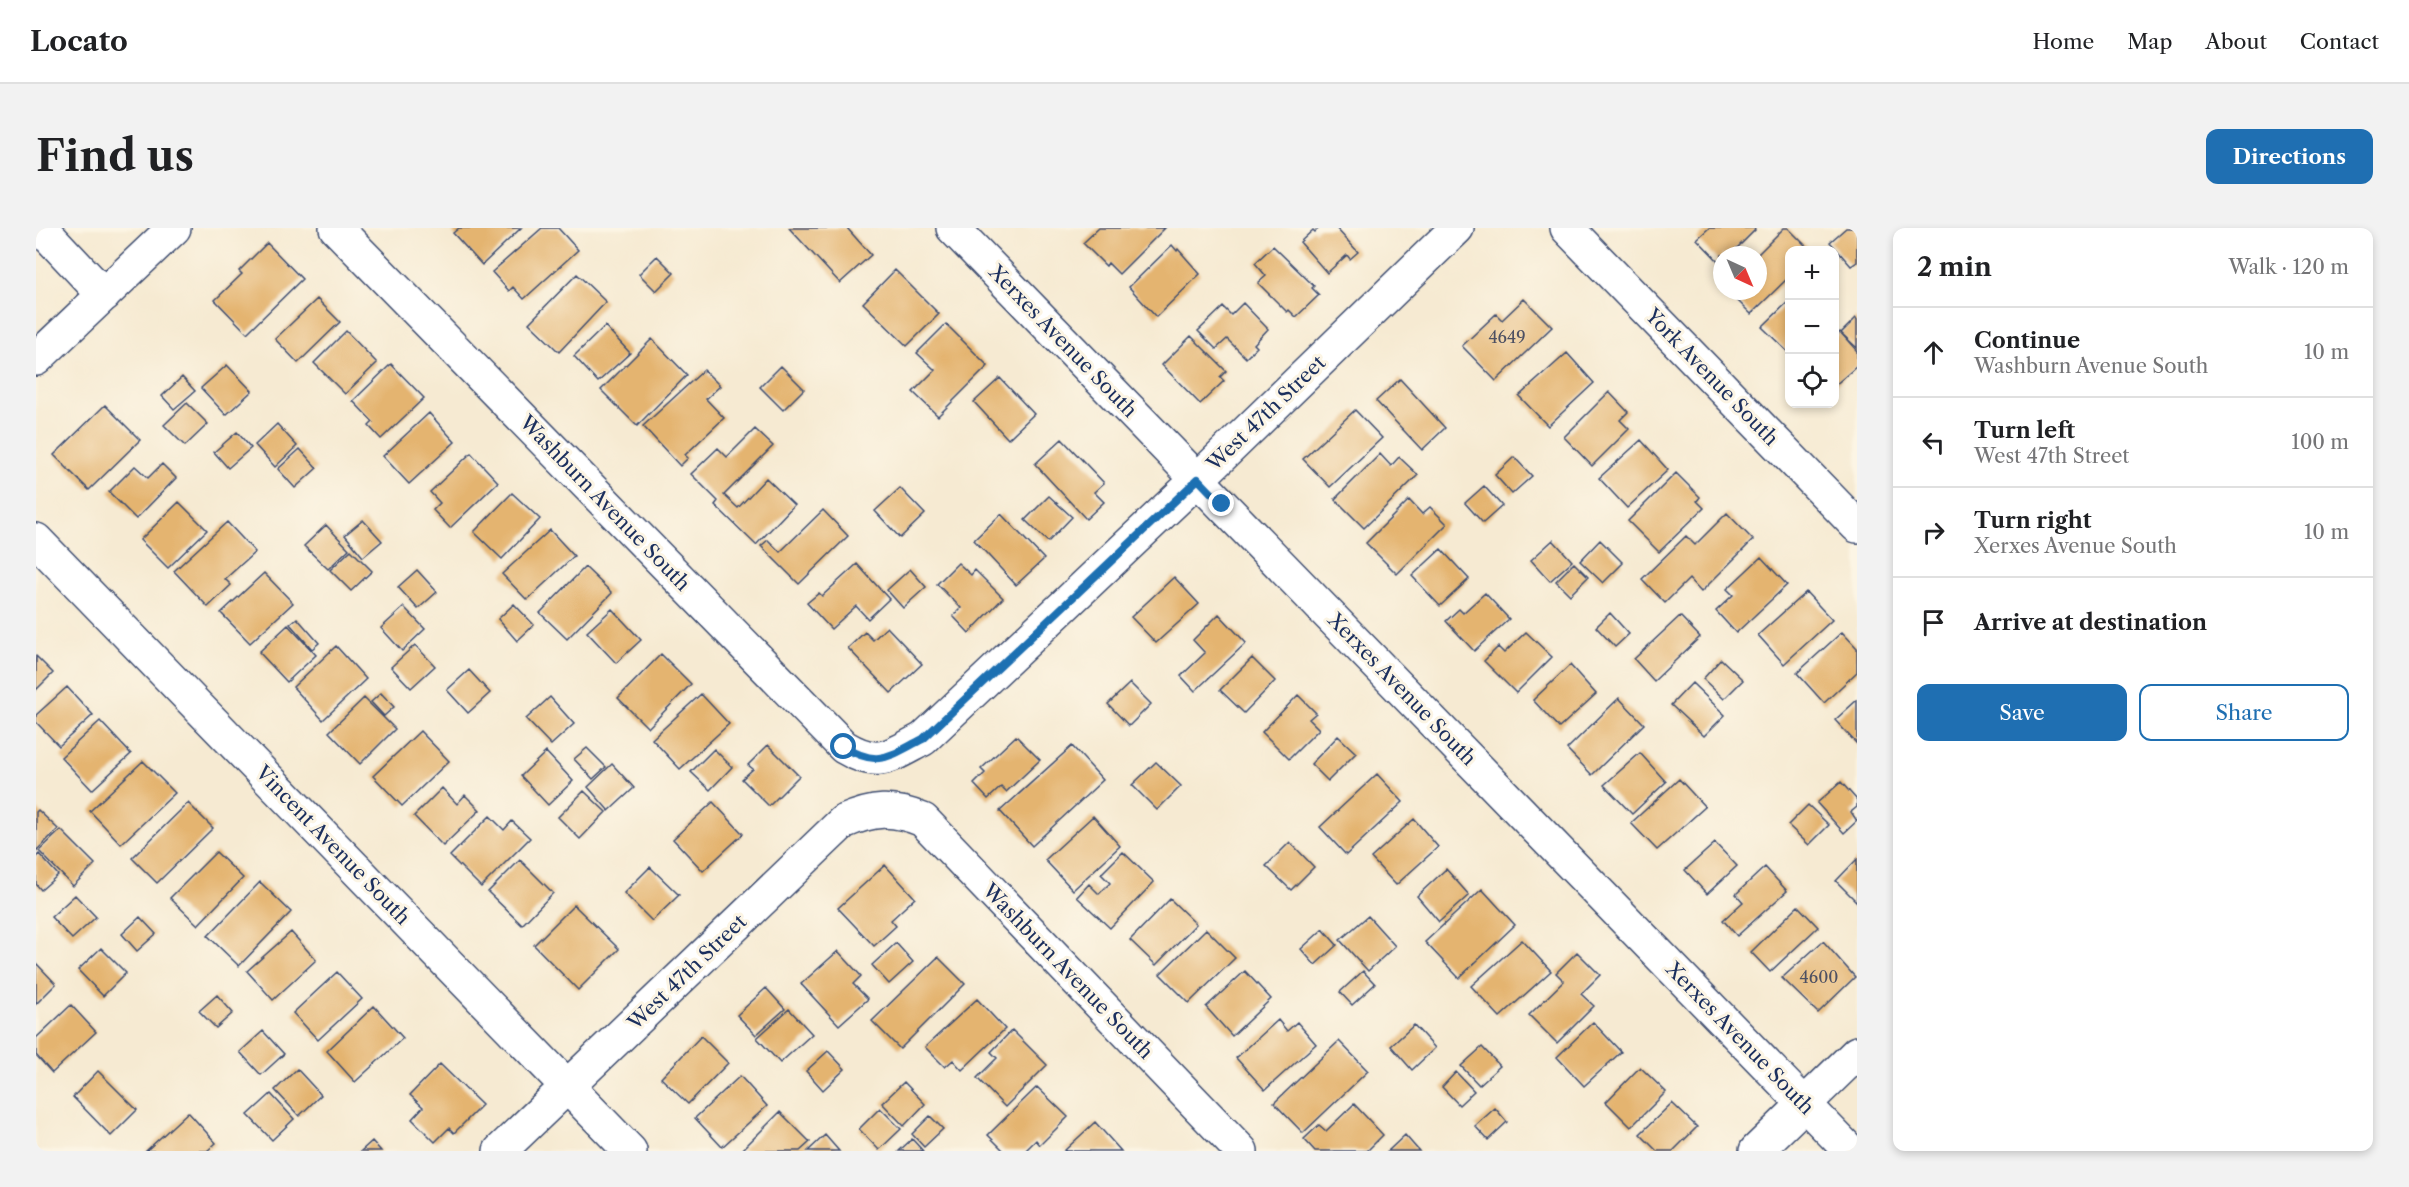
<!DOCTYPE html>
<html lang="en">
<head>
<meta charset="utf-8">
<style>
	:root { --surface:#fff; --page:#f2f2f2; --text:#202124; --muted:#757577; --line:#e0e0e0; --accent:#1f6fb2 }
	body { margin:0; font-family:"Libre Caslon Text",serif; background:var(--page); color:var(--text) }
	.controls { position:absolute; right:18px; top:18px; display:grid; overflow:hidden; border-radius:12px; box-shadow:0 3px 9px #0003 }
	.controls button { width:54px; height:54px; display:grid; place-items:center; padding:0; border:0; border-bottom:2px solid var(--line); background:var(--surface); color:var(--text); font:30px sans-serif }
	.compass { position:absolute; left:1677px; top:18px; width:54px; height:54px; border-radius:50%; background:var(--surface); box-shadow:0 3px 9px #0003; rotate:136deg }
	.stop { position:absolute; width:18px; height:18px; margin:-14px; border:4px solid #1f6fb2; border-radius:50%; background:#fff }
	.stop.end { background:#1f6fb2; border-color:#fff; box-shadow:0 2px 6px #0008 }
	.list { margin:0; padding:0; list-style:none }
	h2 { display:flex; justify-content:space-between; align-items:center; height:78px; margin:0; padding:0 24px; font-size:26px }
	h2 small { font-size:20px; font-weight:400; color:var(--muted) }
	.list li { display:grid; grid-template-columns:39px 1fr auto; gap:18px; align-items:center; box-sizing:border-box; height:90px; padding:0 24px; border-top:2px solid var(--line) }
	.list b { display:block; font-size:22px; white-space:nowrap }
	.list p { margin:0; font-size:20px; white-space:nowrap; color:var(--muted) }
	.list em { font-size:20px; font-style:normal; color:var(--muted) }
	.actions { display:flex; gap:12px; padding:18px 24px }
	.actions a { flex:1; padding:14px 0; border:2px solid var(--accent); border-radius:12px; text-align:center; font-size:21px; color:var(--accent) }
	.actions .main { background:var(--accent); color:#fff }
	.icon { flex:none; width:33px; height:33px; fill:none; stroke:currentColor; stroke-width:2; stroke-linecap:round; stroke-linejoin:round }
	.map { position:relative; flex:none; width:1821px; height:923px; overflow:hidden; border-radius:12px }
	header { display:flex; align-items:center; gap:36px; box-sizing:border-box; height:84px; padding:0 30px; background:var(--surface); border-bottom:2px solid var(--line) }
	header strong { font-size:28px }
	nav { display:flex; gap:33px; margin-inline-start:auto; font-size:21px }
	.intro { display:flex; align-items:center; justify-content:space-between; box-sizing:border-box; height:144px; padding:0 36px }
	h1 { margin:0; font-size:42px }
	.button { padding:15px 27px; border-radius:12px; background:var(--accent); color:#fff; font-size:21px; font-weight:700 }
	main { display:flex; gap:36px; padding:0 36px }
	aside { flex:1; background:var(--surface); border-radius:12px; box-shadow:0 3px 9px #0003 }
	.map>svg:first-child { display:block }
	.building { fill:#e4b470 }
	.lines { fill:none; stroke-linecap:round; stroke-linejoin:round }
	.minor-casing { stroke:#3c4b6f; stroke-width:36 }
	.minor { stroke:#fff; stroke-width:33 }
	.route { stroke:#1f6fb2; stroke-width:8 }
	.labels { text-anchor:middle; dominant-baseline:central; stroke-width:6; stroke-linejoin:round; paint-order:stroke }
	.number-label { font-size:16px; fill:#4d5062 }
	.street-label { font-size:20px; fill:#1b2f5e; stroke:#fcf5e5 }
</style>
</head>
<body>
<header>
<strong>Locato</strong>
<nav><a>Home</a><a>Map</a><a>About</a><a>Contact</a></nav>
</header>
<div class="intro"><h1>Find us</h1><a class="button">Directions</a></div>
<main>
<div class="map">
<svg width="1821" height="923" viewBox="0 0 1821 923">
	<rect width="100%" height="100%" fill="#fcf5e5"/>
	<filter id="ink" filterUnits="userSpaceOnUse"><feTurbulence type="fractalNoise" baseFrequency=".0167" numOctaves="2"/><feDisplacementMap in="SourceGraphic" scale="12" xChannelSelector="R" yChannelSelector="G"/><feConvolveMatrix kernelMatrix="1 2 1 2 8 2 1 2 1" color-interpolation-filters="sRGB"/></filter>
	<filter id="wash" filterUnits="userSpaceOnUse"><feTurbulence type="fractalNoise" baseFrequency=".008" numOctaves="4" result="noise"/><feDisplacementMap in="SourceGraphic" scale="24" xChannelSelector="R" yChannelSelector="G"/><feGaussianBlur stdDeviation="1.35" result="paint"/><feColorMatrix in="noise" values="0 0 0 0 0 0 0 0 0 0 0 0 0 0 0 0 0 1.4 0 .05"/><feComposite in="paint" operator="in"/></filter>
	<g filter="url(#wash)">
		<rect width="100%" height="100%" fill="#f6ead2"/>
		<g id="blocks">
			<path class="building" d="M423,0h62l-39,37 -29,-32z
				M506,0h16l20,22 -54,49 -11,-12 -4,4 -17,-19z
				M753,0h58l24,27 -31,28z
				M1063,0h66l-46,46 -11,-11 -2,3 -23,-23z
				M1283,0h17l22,24 -8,7 -3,-4 -20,18 -27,-31 13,-12 2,2z
				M1673,0h45l1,2 -25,25h-8v10l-25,-26z
				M1748,0h4l22,22h-20v26l-39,38 -23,-23h30v-37z
				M1810,0h11v34l-6,4 -21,-24z
				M231,15l35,36 -55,54 -32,-33 27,-26 -3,-3z
				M1136,17l5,6 1,-2 22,25 -44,43 -27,-30z
				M1237,18l41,40 -2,2 7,7 -23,22 -7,-7 -2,2 -29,-29 8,-7 -11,-13z
				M621,28l17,17 -18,18 -17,-17z
				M859,42l44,44 -32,32 -44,-43z
				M541,46l29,28 -47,50 -30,-29z
				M281,71l23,23 -42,41 -23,-24z
				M1488,71l28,28 -56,54 -34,-35 34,-32 6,6z
				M1754,72v54l-28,-27z
				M1207,75l25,26 -14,15 3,3 -11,11 -19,-19 -11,10 -18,-18 25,-24 8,8z
				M1820,90l1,2v28l-16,-15z
				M910,96l42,42 -50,50 -25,-24 22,-22 -18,-17z
				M569,98l25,27 -32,29 -24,-26z
				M310,103l31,32 -32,31 -31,-31z
				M1804,104l17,19v15l-23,20v-48z
				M1155,108l35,35 -6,6 4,4 -24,23 -38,-39z
				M616,111l35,36 -50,51 -36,-36z
				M1531,125l27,30 -46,43 -29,-30z
				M355,136l33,34 -43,41 -12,-13 4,-4 -20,-21z
				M191,137l25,26 -26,24 -25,-27z
				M745,138l23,23 -21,21 -23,-23z
				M668,142l16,16 -14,13 18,19 -39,37 3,3 -8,8 -37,-40z
				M146,149l13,14 -21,18 -12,-13z
				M964,150l34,36 -26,25 -34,-37z
				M1364,151l45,49 -23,22 -46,-49z
				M1573,164l19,20 -8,8 9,9 -37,37 -28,-29z
				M151,175l21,21 -23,22 -21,-21z
				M69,177l35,35 -51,50 -35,-35z
				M1319,182l27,28 -52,49 -27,-28z
				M393,185l26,29 -46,42 -26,-28z
				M241,196l20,22 -22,21 -20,-22z
				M719,201l18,17 -49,49 14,13 28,-30 28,27 -38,40 -41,-40 3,-4 -27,-27 27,-26 9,9z
				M201,204l14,16 -23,20 -14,-16z
				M1026,211l42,44 -10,9 10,10 -18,17 -51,-55z
				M1605,212l27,30 -41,38 -28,-30z
				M264,221l17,19 -22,20 -17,-19z
				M435,225l27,29 -48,46 -17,-18 7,-7 -10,-11z
				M1344,226l11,12 8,-9 19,18 -54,53 -29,-29z
				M1478,229l18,19 -20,18 -17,-19z
				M126,236l14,14 -40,41 -27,-27 26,-26 13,12z
				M1640,245l24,24 -3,4 7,7 -45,44 -31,-31z
				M1448,258l18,20 -19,17 -18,-20z
				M864,260l25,26 -25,24 -25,-27z
				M476,265l28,26 -38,40 -28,-27z
				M1013,268l23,21 -24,25 -23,-22z
				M1373,272l13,14 8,-7 17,17 -50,50 -31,-31z
				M143,274l28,28 -39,38 -28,-28z
				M787,282l25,26 -49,48 -38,-38 7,-6 12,12z
				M1691,285l26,27 -52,52 -12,-13 -24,24 -23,-24 44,-43 9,9z
				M965,286l43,45 -28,26 -42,-45z
				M327,292l19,21 -19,16 -18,-22z
				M191,294l28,30 -30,27 6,6 -23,22 -34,-36z
				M290,297l23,24 -21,20 -24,-23z
				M514,302l24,26 -47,44 -25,-26z
				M1517,312l19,21 -22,20 -19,-21z
				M1564,312l23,23 -20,20 -23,-22z
				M1405,321l28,30 -29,27 -28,-30z
				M315,322l21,21 -21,20 -21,-21z
				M1725,329l26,28 -51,48 -20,-22 17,-16 -6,-6z
				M922,335l13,12 4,-5 28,28 -34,35 -16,-17 8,-8 -24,-24z
				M1538,335l14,14 -18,18 -14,-14z
				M821,336l32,35 -21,20 -12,-13 -25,23 -24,-26 12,-10 3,3z
				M549,339l27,26 -45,46 -27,-26z
				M874,341l16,18 -23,21 -16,-18z
				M381,342l20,22 -19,17 -20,-22z
				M228,345l29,30 -43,40 -29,-30z
				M1138,349l25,27 -43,39 -25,-26z
				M1770,364l26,28 -48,44 -26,-29z
				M1449,365l24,26 -35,32 -28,-30 13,-12 4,4z
				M478,376l20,21 -17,16 -19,-22z
				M368,379l21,22 -23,22 -21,-23z
				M576,381l29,31 -25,23 -29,-31z
				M1574,385l19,21 -14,13 -19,-20z
				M1183,386l27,29 -51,48 -14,-15 24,-23 -12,-13z
				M1644,388l20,21 -46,44 -20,-22z
				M261,390l22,25 -7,6 -22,-25z
				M252,397l28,30 -29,27 -28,-30z
				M851,399l35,37 -31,29 -43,-45 17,-16 8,8z
				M1490,404l26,25 -36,36 -32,-32 14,-14 6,6z
				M1806,404l15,16v24l-33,31 -27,-30z
				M379,417l20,21 -24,22 -20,-21z
				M300,418l30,33 -43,41 -30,-33z
				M625,426l30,30 -43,44 -30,-30z
				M0,428l17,17 -17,17z
				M1216,430l23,23 -31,32 -24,-23z
				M1685,431l22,21 -19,19 -21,-20z
				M1534,437l26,29 -37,34 -26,-28z
				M433,442l21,23 -22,20 -21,-23z
				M1094,455l21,21 -22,22 -21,-22z
				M1656,455l33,32 -21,21 -33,-31z
				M31,459l26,28 -34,31 -23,-24v-7z
				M345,465l13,14 -10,9 -13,-14z
				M665,466l28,30 -49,45 -28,-30z
				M1262,467l18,18 -7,6 10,10 -30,30 -27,-27z
				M514,469l24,27 -23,21 -25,-26z
				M328,470l31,31 -35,35 -31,-32z
				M1583,470l25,26 -52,51 -25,-26z
				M1821,472v44l-22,-24z
				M64,493l31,33 -39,36 -31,-33z
				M384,503l29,30 -47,45 -29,-30z
				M980,508l24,24 -34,32 -5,-5 -13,12 -14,-15 11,-11 -4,-4z
				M1302,508l18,17 -28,28 -17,-17z
				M732,517l31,31 -30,30 -27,-27 11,-10 -5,-4z
				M1036,518l31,34 -71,66 -32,-35z
				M551,520l19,19 -13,12 -19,-20z
				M678,521l18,18 -22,23 -19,-18z
				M510,524l27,29 -25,24 -27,-29z
				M1604,525l26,29 -34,32 -28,-29z
				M107,533l32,32 -54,51 -31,-33z
				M1120,534l25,24 -24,24 -25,-25z
				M576,536l22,24 -25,23 -21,-24z
				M1341,546l26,28 -57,53 -26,-28z
				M1643,551l26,28 -48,43 -26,-27z
				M1805,554l16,18v7l-6,5 6,9 -13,12 -27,-30z
				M406,560l15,16 8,-9 15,15 -37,36 -29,-30z
				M548,563l22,21 -26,27 -22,-22z
				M677,574l30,32 -40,37 -30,-32z
				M152,575l25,25 -56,55 -25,-25z
				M1772,577l21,20 -20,20 -21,-20z
				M2,582l20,19 -22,22v-39z
				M454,588l14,14 8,-9 18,17 -49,49 -31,-31z
				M1057,588l27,30 -47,44 -28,-30z
				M1378,591l24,28 -42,38 -25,-27z
				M25,602l34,34 -22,22 -34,-35z
				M1254,614l24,25 -23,23 -25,-24z
				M1679,615l22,23 -30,28 -22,-24z
				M180,624l27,26 -45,47 -28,-27z
				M1087,624l31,30 -44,46 -33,-31 12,-13 10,10 11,-11 -9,-9z
				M3,626l19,21 -17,15 -5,-6v-27z
				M1821,631v43l-21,-21z
				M484,632l33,33 -31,32 -34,-33z
				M849,637l30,33 -24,22 5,6 -22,20 -36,-38z
				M614,639l29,28 -27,26 -28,-28z
				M1729,639l22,24 -50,45 -14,-16 20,-18 -7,-8z
				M1410,641l23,26 -30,27 -22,-26z
				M224,654l31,30 -52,54 -31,-30z
				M1446,661l33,36 -56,53 -34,-36z
				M39,667l21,22 -24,22 -21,-22z
				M1134,671l26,25 -40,41 -26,-25z
				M538,677l45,44 -41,41 -44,-45z
				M1762,678l20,21 -48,45 -19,-20z
				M1332,688l27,30 -27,25 -28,-31z
				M104,689l16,17 -19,17 -15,-17z
				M1170,701l29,29 -46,45 -29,-29z
				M1287,701l14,16 -22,20 -14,-16z
				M255,704l25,28 -43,40 -26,-29z
				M1486,712l29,31 -51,46 -29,-31z
				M1787,713l32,36 -37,36 -36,-35z
				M860,715l17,19 -24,22 -17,-19z
				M65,720l25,25 -23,23 -25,-26z
				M802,723l23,25 -8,8 15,15 -29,26 -38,-41z
				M1541,724l23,23 -19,19 13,12 -37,37 -28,-28 35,-34 -8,-8z
				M902,729l27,27 -65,65 -28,-28z
				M0,735l20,21 -20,20z
				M1209,743l26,28 -39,37 -26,-29z
				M1327,743l12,13 -23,21 -12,-13z
				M301,744l25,27 -44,41 -25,-27z
				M730,760l19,21 -29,26 -19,-20z
				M181,767l16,18 -17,15 -17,-17z
				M941,771l28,30 -43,41 -9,-10 -8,7 -20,-20z
				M35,777l25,27 -44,41 -16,-18v-17z
				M338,778l29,32 -48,44 -28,-31z
				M753,781l23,25 -32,29 -23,-25z
				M1242,792l9,11 10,-9 19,22 -51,46 -29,-32z
				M1557,794l28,30 -37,34 -27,-29z
				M1378,797l21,23 -23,22 -21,-24z
				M976,802l35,35 -42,42 -28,-29 20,-20 -6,-6z
				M227,803l21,23 -23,21 -21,-23z
				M665,808l27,27 -40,41 -27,-26z
				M1303,813l29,30 -65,62 -29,-30z
				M1446,819l18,19 -21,19 -18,-19z
				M792,823l17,18 -22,21 -17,-19z
				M404,836l42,41 -28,28 -5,-5 -14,14 -23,-23 11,-12 -13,-12z
				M1604,839l26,25 -35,35 -25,-25z
				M261,841l24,26 -22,21 -24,-26z
				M62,843l39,39 -26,26 -38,-39z
				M1420,844l18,19 -15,14 -17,-18z
				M704,848l27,30 -45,41 -27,-29z
				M868,854l21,22 -21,22 -22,-23z
				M1001,859l31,30 -28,28 -4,-5 -11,11h-21l-16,-16z
				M235,866l23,25 -22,21 -24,-25z
				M1636,875l25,24 -24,24h-16l-17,-17z
				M1318,876l29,31 -16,16h-52l-11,-12 15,-14 7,6z
				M844,880l21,21 -22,21 -20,-21z
				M1459,880l12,14 -19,18 -13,-14z
				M152,884l28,31 -9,8h-61z
				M744,884l30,30 -10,9h-59z
				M894,888l13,13 -19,18 -12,-13z
				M1059,894l26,29h-57z
				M789,907l14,16h-31z
				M1369,907l14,16h-31z
				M876,911l11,12h-24z
				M336,913l9,10h-20z"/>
		</g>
	</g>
	<g filter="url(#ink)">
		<use href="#blocks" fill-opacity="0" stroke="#3c4b6f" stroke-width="1.5"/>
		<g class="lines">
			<defs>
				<path id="minor" d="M5,0l63,67
					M300,0l508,519c35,21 46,9 79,-8l275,-260 259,-251
					M917,0l897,923
					M1531,0l290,298
					M0,131l138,-131
					M0,312l594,611
					M464,923l343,-329c30,-13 49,-15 80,-2l318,331
					M1720,923l101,-98"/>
			</defs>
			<use href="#minor" class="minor-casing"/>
			<use href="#minor" class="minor"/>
		</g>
	</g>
	<g class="lines" filter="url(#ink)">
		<path class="route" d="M808,519c35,21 45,9 79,-8l275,-260 24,25"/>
	</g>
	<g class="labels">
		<g class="number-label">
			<text x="1471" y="109">4649</text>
			<text x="1783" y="749">4600</text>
		</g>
		<g class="street-label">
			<text transform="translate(1027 113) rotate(46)">Xerxes Avenue South</text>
			<text transform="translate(1676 149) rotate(46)">York Avenue South</text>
			<text transform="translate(1230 185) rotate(-44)">West 47th Street</text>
			<text transform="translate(569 275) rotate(46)">Washburn Avenue South</text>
			<text transform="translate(1366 461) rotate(46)">Xerxes Avenue South</text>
			<text transform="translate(297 617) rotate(46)">Vincent Avenue South</text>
			<text transform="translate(1032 743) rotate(46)">Washburn Avenue South</text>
			<text transform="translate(651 744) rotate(-44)">West 47th Street</text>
			<text transform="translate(1704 810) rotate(46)">Xerxes Avenue South</text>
		</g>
	</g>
</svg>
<div class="controls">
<button>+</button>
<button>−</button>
<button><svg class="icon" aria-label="locate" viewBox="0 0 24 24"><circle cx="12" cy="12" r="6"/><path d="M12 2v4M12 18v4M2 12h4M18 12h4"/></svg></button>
</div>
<svg class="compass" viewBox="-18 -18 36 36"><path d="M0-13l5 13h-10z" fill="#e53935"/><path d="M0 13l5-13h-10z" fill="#757577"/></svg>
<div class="stop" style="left:808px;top:519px"></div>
<div class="stop end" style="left:1186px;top:276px"></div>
</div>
<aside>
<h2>2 min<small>Walk · 120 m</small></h2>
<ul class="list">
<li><svg class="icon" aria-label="ahead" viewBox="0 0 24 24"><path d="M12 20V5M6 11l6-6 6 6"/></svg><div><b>Continue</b><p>Washburn Avenue South</p></div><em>10 m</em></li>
<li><svg class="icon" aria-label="left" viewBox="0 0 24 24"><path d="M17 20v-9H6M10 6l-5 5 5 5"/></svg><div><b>Turn left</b><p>West 47th Street</p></div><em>100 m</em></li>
<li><svg class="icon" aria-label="right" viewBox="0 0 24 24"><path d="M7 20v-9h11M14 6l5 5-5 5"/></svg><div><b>Turn right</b><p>Xerxes Avenue South</p></div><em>10 m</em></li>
<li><svg class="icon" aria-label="arrive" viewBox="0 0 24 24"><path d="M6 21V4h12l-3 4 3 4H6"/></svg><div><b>Arrive at destination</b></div></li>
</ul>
<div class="actions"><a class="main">Save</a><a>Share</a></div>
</aside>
</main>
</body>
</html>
